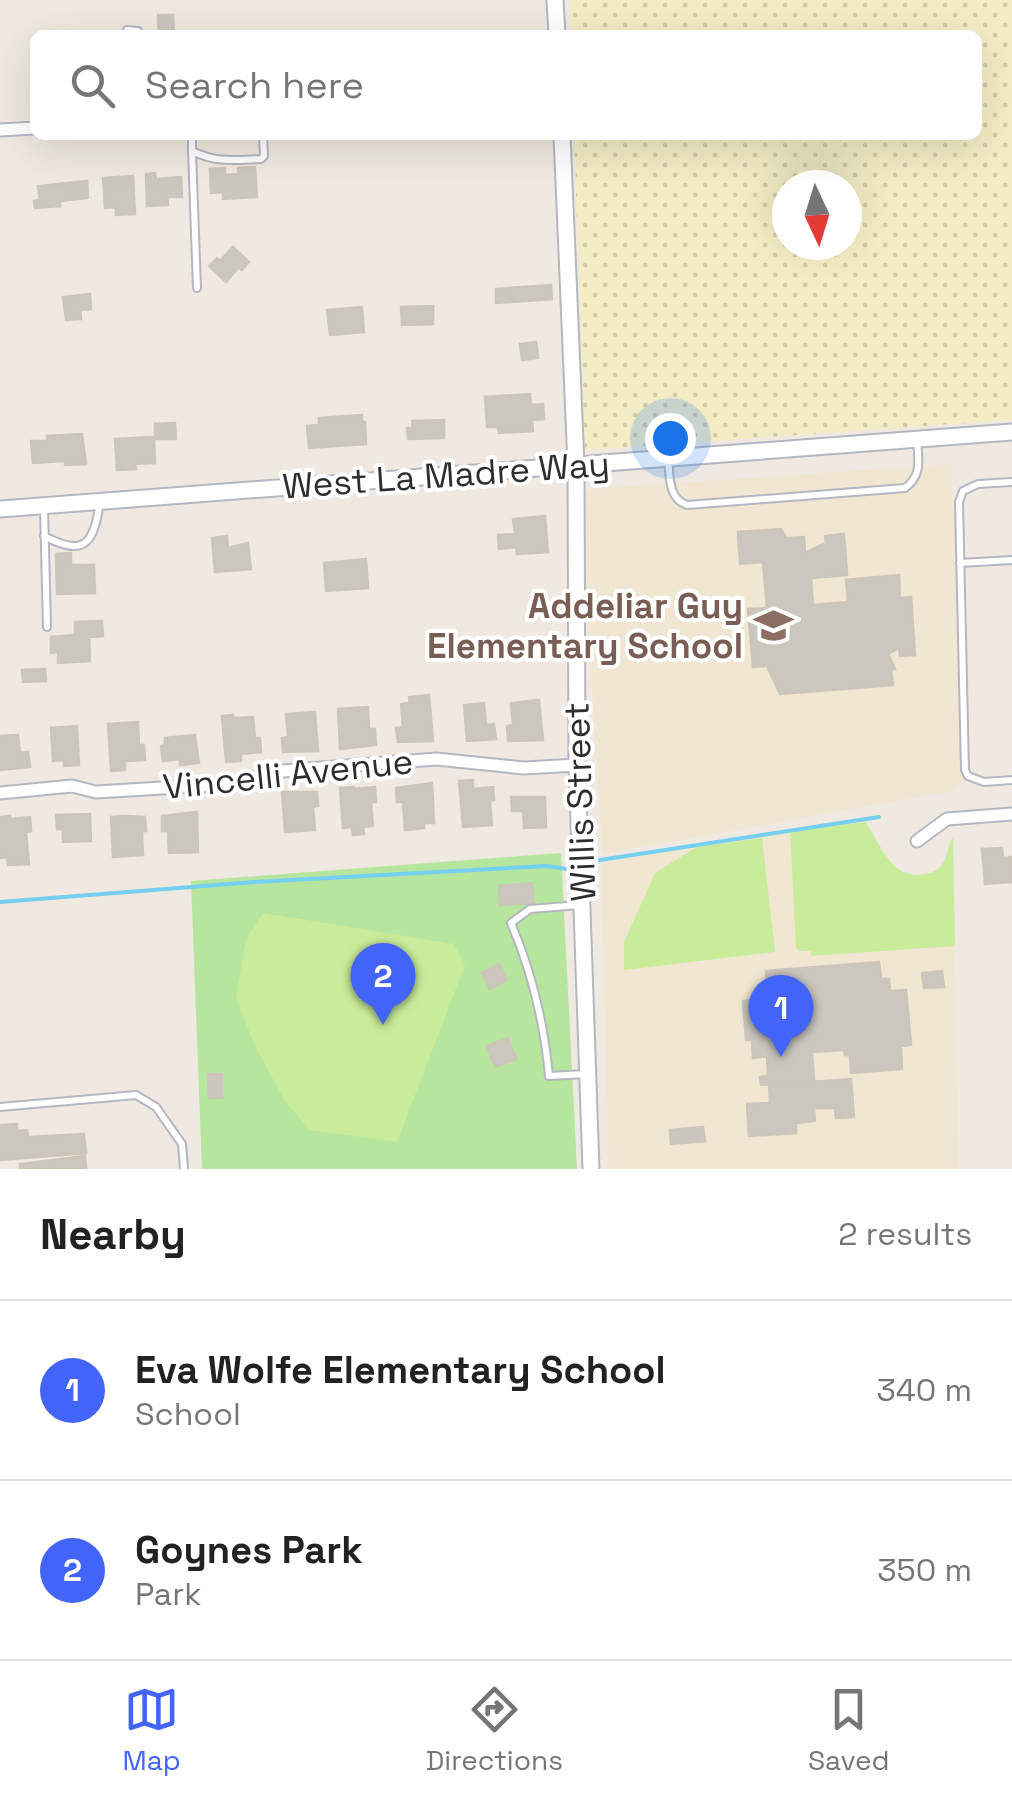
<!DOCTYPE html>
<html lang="en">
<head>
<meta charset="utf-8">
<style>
	:root { --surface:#fff; --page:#f2f2f2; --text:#222; --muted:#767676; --line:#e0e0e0; --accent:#4264fb }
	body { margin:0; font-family:"Space Grotesk",sans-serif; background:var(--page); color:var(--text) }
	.compass { position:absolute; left:772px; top:170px; width:90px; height:90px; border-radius:50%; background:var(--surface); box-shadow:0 10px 40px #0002; rotate:176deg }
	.you { position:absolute; left:670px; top:438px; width:35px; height:35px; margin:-25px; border:8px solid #fff; border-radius:50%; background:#1a73e8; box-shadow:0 0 0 15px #1a73e833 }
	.badge { display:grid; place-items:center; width:65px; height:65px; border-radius:50%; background:var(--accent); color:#fff; font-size:32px; font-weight:700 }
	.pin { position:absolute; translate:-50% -82px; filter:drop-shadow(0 2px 5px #0008) }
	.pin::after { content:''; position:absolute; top:52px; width:35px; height:30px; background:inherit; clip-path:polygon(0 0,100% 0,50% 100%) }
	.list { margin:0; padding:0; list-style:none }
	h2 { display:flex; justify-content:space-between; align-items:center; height:130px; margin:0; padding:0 40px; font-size:42px }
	h2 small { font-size:32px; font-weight:400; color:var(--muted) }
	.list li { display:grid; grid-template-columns:65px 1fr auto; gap:30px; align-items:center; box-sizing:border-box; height:180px; padding:0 40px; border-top:2px solid var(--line) }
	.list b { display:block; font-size:38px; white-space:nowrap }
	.list p { margin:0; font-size:32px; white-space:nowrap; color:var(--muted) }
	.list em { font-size:32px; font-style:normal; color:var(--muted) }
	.icon { flex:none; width:55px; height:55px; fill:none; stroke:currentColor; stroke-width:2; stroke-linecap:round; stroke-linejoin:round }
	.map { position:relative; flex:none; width:1012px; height:1169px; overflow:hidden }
	.search { position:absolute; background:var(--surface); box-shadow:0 10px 40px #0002; left:30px; right:30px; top:30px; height:110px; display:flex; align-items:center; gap:25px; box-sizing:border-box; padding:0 35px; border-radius:15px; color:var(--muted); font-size:38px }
	.sheet { height:490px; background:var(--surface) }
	nav { display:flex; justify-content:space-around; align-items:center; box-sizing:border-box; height:140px; border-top:2px solid var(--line); background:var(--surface); font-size:28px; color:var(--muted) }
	nav a { display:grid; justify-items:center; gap:5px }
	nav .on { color:var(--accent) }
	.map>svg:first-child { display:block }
	.education { fill:#f0e6d1 }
	.grass { fill:#b6e59e }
	.sand { fill:url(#sand-dots); fill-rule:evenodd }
	.pitch { fill:#c9ec9a }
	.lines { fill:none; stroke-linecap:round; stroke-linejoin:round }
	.stream { stroke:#75cff0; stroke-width:4 }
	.building { fill:#cbc7bf; stroke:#cbc5ba; stroke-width:2.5 }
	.service-casing { stroke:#b4b7c1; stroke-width:10 }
	.minor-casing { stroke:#b4b7c1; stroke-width:15 }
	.tertiary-casing { stroke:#b4b7c1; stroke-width:19 }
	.service { stroke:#fff; stroke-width:6 }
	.minor { stroke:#fff; stroke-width:11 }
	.tertiary { stroke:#fff; stroke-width:15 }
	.labels { text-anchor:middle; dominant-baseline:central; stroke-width:8; stroke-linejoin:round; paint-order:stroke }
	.street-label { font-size:35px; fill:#2e2e2e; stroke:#fff }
	.education-label { font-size:35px; font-weight:bold; fill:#785e54; stroke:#fff; text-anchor:end }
</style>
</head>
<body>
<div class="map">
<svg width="1012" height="1169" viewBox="0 0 1012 1169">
	<defs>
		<pattern id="sand-dots" width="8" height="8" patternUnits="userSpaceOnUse" patternTransform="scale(2.5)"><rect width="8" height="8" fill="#f3ecc5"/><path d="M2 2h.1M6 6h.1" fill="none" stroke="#d1cbaa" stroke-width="1.8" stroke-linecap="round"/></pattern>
	</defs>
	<rect width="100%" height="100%" fill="#efe9e1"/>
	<path class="education" d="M951,464l13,298 4,14 -16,15 -349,63 -25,-364z
		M867,823l27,44 9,6 10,2 20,-3 12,-12 3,-18 5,-4 5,331h-349l-8,-310 189,-29z"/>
	<path class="grass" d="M561,853l16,316h-375l-11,-288z"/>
	<path class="sand" d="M570,0h442v420l-427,30 -11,-315h403v-100h-406zM787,185h60v60h-60z"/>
	<path class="pitch" d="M866,822c13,21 24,54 53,53 9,-1 16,-2 22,-9 8,-9 5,-19 12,-28l2,108 -144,10v-5h-11l-4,-3 -6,-118z
		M762,838l13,114 -151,18v-28l31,-69 42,-26z
		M263,913l191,31 11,21 -68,177 -87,-12 -25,-29 -30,-55 -19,-48 10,-59z"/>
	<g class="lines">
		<path class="stream" d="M600,860l279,-43
			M0,902l255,-20 291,-16 21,3"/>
	</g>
	<path class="building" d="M158,15h15l1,20h-15z
		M255,167l2,30 -34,2v-7l-12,1 -1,-24 15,-1v7l14,-1 -1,-6z
		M155,173l1,6 25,-2 1,20h-15l1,8 -21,1 -1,-32z
		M133,176l2,38 -19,1v-8l-11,1 -2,-30z
		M87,181l1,17 -28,3v5l-25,2 -1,-7 6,-1 -2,-14z
		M233,247l16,15 -7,8 -3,-3 -13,15 -17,-16 8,-8 3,3z
		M551,285l1,14 -56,4v-14z
		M90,294l1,15 -11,1 1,9 -15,1 -3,-23z
		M433,306v18l-31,1 -1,-18z
		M362,307l2,25 -34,3 -3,-25z
		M536,342l2,16 -16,2 -2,-16z
		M530,394l1,11 12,-1 1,15 -12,1 1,11 -34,2 -1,-6h-11l-2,-30z
		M362,415v7h3l1,22 -57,4 -2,-22 12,-1v-7z
		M444,420v18l-36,1 -1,-11h6l-1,-7z
		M175,423l1,16h-21v-15z
		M82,434l4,30 -21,1v-4l-32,2 -2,-22h16v-5z
		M154,437l1,26 -20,1 1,5 -19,1 -2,-31z
		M545,516l3,36 -31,2 -1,-7 -17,2 -1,-14 17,-1 -2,-15z
		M781,529l5,9 18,-1 1,16 21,-10 -1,-7 19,-2 3,41 -36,3 2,27 35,-3 -2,-22 53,-5 1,23 11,-1 4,58 -15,1 -1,-8 -11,6 7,15h-4l2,16 -113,9 -13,-28 -14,1 -5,-58 19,-1 -4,-46 -23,2 -2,-32z
		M227,536l1,12 20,-5 3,26 -36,3 -3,-34z
		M71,553v12h23l1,28 -38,1 -1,-40z
		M366,559l2,29 -42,3 -2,-28z
		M102,621l1,15 -14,1 1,24 -32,2v-11l-7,1v-16l24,-2v-13z
		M45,669l1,12 -23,1 -1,-12z
		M429,695l4,46 -35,1 -2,-14 7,-1 -2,-23 9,-1 -1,-6z
		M539,700l4,40 -35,1 -1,-15 6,-1 -2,-22z
		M484,703l2,22 8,-1 2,15 -29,2 -3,-36z
		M368,707l1,22h6l1,16 -36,4 -2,-40z
		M315,712l3,39 -35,1 -1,-14 6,-1 -2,-23z
		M233,715v3l20,-1 2,21h5l1,14 -20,2v7l-15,1 -4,-46z
		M138,722l1,23h5l1,15 -20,1v9l-14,1 -3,-47z
		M77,726l2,39 -15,1v-6l-11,1 -2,-33z
		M18,735l2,18 8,-1 2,15 -30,3v-34z
		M195,735l4,28 -19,2v-6l-17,2 -2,-15 4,-1v-7z
		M473,780v9l20,-2 1,13 -4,1 2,24 -29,2 -4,-46z
		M432,783l2,40h-10v5l-19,2 -2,-28h-6l-1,-14z
		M354,787v2l21,-2 1,15h-5l2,24 -10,1 1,7 -11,1 -1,-8 -9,1 -3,-40z
		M282,792h35l1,14 -5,1 2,23 -30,2z
		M511,797h34l1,30 -22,1 -1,-17h-11z
		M197,812l1,40 -29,1 -1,-22h-6v-15z
		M90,814l1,27 -28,1v-13h-6l-1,-14z
		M10,816v3l20,-2 1,14 -5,1 3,32 -21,1 -1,-8 -7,1v-41z
		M125,816l20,1 1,14h-4l1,24 -30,2 -2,-40z
		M1002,848l1,10 9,-1v25l-27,2 -3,-35z
		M532,883l2,20 -34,2 -1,-19z
		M879,962l2,17h8l1,12 16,-1 5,55 -10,1 1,23 -51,4 -1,-18h-5l-1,-5 -32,2 2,29 -53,4 -1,-8 8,-1 -1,-20 -14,2 -1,-18h-6l-3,-39 17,-2 -1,-13h8l-1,-15z
		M499,964l8,16 -17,9 -8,-16z
		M942,971l2,16 -20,1 -2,-15z
		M508,1038l8,21 -21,8 -8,-21z
		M208,1074h14v24h-13z
		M851,1079l3,38 -18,1 -1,-10h-21l1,13 -19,2v10l-47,3 -2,-32 23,-1 -1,-18z
		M17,1124v7l10,-1 1,7 56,-3 2,19 -86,7v-35z
		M703,1127l2,14 -34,3 -1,-14z
		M85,1156l1,13h-66v-5z"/>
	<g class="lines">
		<defs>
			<path id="service" d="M124,35l3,-5 11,1 1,4
				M192,135v16c24,12 42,9 69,8l3,-3 -1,-21
				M192,151l5,137
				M668,459c2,17 0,40 19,46l218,-17c18,-13 13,-29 12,-49
				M1012,482l-34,2 -15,7 -4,11 6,268 3,6 16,6 28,-2
				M44,507l3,120
				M44,536c41,22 50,7 56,-34
				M960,563l52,-3
				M579,905l-49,4 -19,14c21,49 33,100 38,153l37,-2
				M0,1107l136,-12 20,12 26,37 2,25"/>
			<path id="minor" d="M0,130l35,-2
				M0,793l72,-7 24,6 133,-8 14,-2 27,-10 166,-13 88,9 53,-3
				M917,841l30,-22 65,-5"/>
			<path id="tertiary" d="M555,0l2,35
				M562,135l14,330 1,300 14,404
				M0,509l1012,-77"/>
		</defs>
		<use href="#service" class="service-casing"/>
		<use href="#minor" class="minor-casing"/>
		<use href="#tertiary" class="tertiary-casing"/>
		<use href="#service" class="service"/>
		<use href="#minor" class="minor"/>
		<use href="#tertiary" class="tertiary"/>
	</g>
	<defs>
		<symbol id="school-bare" viewBox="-9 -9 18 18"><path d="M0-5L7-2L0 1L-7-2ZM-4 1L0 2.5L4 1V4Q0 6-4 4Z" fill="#8d6e63" stroke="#fff" stroke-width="2.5" paint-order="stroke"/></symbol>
	</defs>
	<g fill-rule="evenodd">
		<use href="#school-bare" x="746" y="598" width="55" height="55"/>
	</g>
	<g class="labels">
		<g class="street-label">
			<text transform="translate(446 475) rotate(-4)">West La Madre Way</text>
			<text transform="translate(288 774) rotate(-6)">Vincelli Avenue</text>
			<text transform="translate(580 802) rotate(-92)">Willis Street</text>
		</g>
		<g class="education-label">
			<text x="743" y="606">Addeliar Guy<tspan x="743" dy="40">Elementary School</tspan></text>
		</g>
	</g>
</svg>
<svg class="compass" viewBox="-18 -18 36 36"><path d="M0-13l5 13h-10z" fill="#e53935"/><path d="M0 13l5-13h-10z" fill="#767676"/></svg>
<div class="you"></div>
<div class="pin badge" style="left:781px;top:1057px">1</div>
<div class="pin badge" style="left:383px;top:1025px">2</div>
<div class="search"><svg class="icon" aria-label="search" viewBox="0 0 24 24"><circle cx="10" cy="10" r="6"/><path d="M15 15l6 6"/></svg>Search here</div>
</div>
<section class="sheet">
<h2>Nearby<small>2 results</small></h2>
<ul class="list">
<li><span class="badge">1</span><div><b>Eva Wolfe Elementary School</b><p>School</p></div><em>340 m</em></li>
<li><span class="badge">2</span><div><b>Goynes Park</b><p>Park</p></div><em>350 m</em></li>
</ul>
</section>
<nav>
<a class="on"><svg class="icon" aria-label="map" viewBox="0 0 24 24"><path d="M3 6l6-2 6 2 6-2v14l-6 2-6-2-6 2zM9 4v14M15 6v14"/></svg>Map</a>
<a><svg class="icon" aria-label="directions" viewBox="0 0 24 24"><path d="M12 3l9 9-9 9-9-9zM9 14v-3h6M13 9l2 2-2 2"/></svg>Directions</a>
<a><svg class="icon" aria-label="saved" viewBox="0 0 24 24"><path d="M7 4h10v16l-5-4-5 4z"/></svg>Saved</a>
</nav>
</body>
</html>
